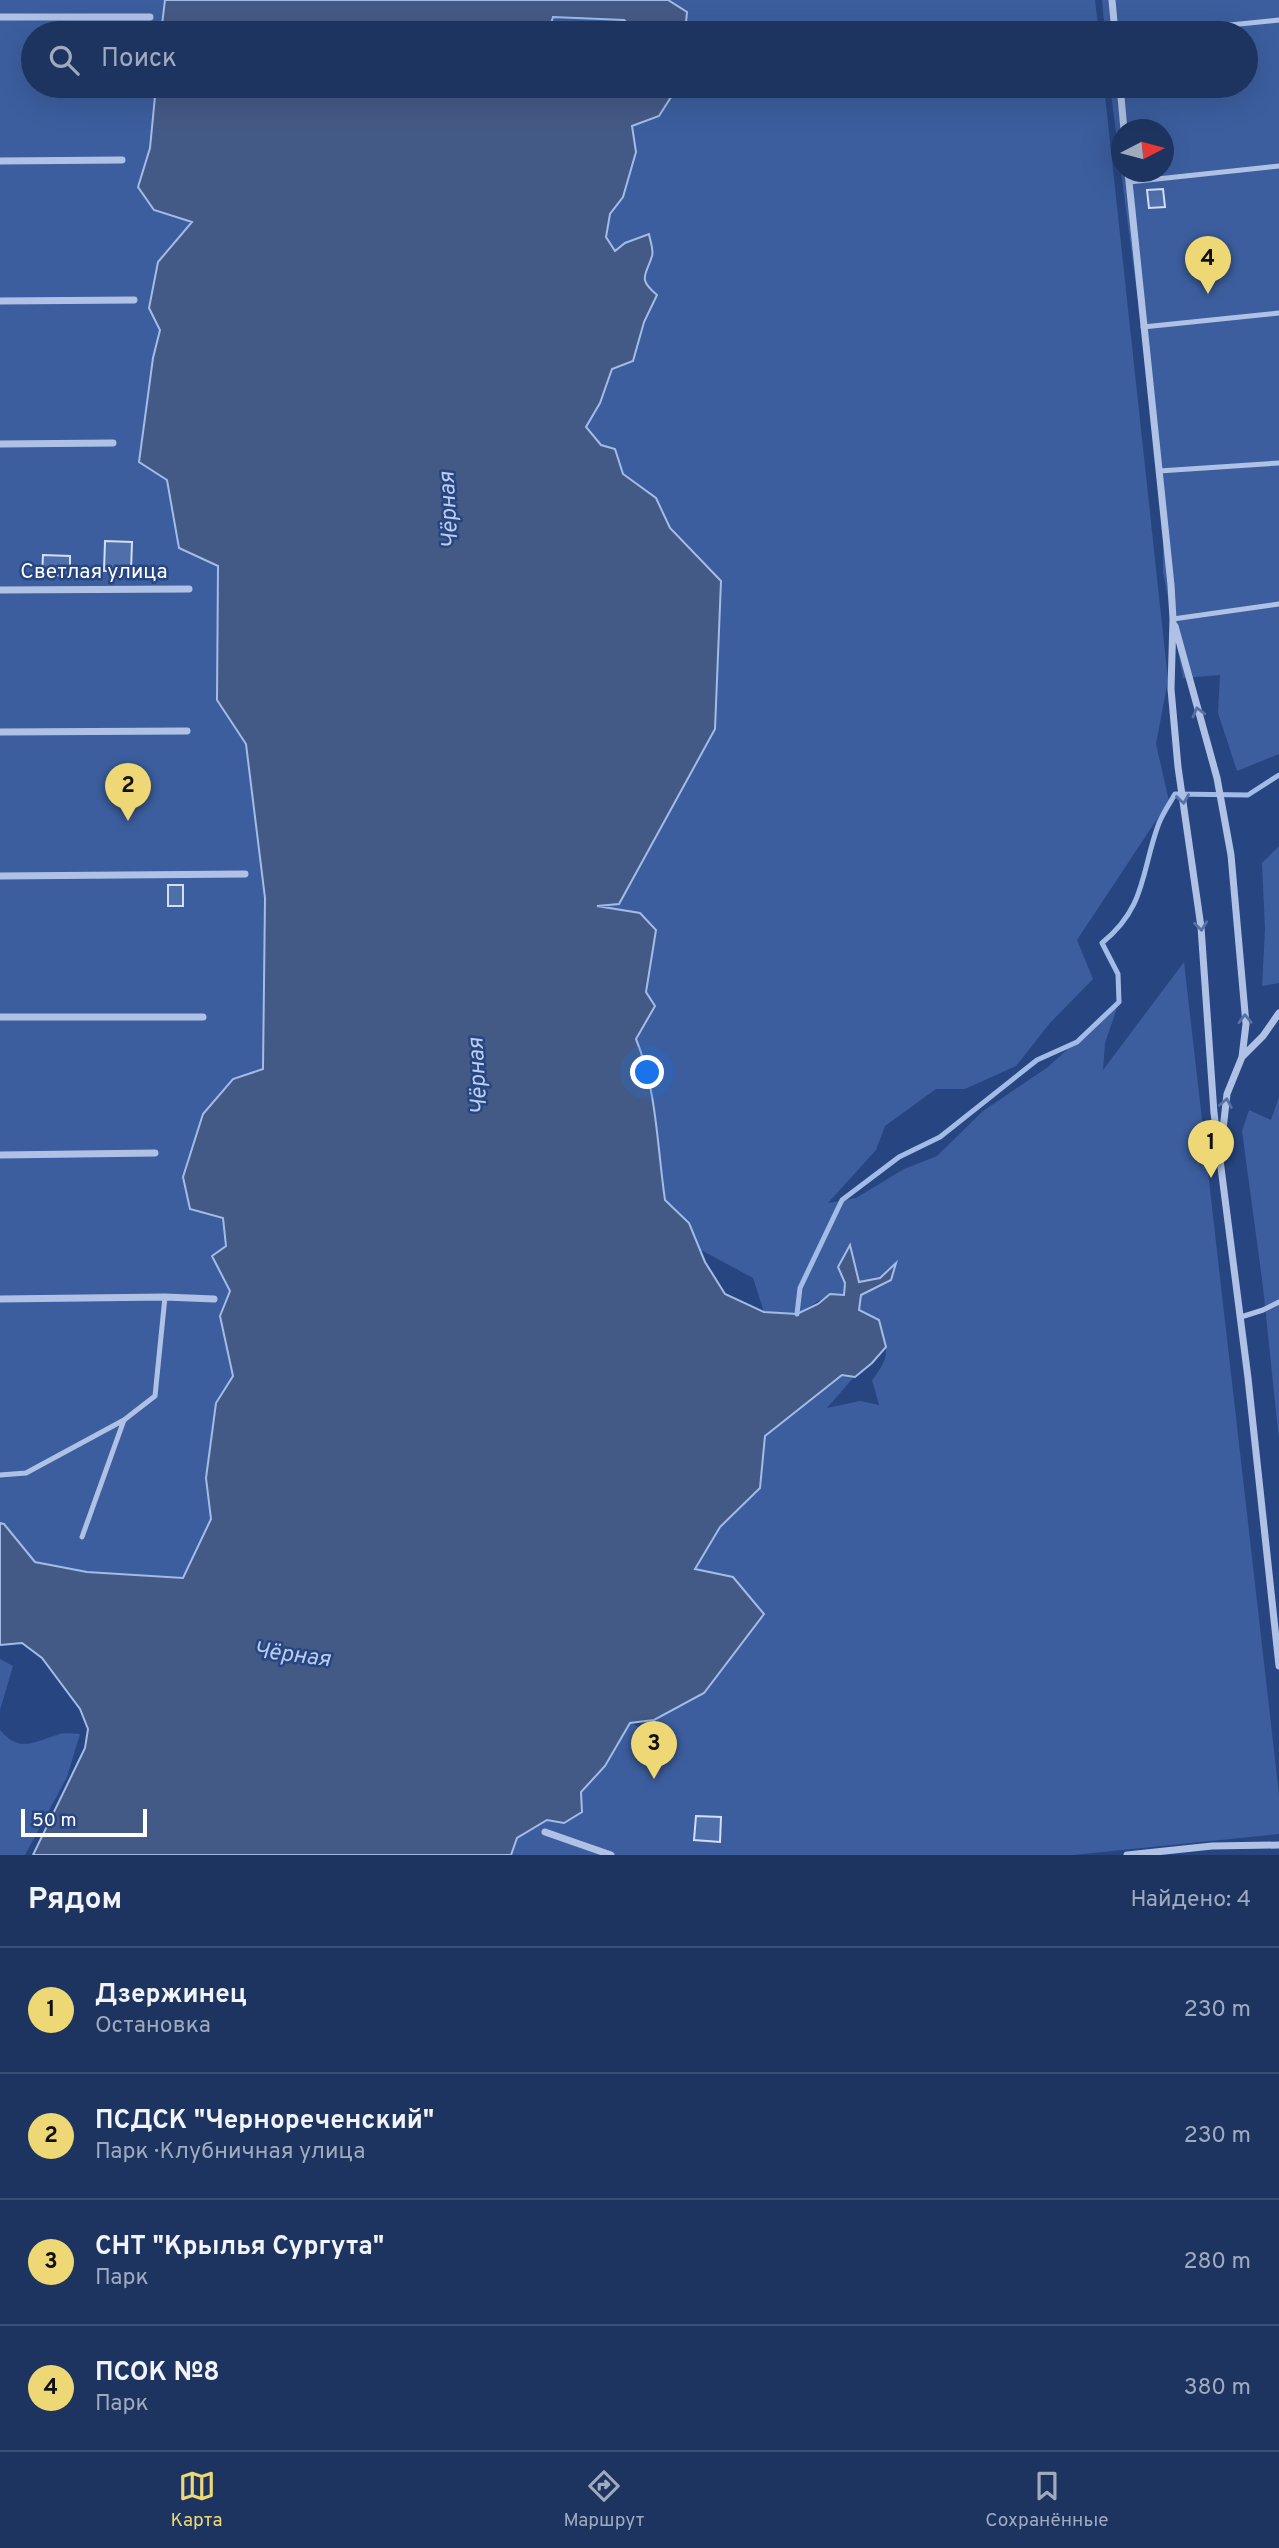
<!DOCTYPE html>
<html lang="ru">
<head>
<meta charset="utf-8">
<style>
	:root { --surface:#1d3461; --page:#2a3f6a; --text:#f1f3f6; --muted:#a0aabd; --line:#3b4f76; --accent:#eed875 }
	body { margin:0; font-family:Overpass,sans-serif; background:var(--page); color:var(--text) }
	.compass { position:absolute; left:1111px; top:119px; width:63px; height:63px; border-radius:50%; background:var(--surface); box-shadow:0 7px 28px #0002; rotate:84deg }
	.scale { position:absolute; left:21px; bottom:18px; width:126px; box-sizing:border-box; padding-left:7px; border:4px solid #fff; border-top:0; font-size:19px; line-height:24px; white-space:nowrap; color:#fff; -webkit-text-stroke:5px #274581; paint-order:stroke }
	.you { position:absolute; left:648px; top:1073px; width:24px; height:24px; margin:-18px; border:5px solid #fff; border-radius:50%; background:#1a73e8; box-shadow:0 0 0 10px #1a73e833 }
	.badge { display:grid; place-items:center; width:46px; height:46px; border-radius:50%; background:var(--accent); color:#111; font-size:23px; font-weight:700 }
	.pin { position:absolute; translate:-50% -58px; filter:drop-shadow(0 2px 4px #0008) }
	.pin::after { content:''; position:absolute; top:37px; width:24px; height:21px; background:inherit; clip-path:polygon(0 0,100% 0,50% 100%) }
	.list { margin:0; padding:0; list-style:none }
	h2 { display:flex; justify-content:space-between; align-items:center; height:91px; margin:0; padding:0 28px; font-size:30px }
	h2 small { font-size:23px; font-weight:400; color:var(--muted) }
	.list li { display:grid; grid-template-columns:46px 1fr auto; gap:21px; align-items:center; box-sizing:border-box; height:126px; padding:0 28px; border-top:2px solid var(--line) }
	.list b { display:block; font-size:26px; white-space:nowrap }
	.list p { margin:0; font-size:23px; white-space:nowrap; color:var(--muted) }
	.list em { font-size:23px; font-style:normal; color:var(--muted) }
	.icon { flex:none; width:38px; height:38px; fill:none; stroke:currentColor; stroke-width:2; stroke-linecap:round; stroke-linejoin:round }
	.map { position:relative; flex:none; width:1279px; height:1855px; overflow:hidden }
	.search { position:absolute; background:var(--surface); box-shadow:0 7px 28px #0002; left:21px; right:21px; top:21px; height:77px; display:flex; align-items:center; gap:18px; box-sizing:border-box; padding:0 24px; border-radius:38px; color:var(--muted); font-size:26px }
	.sheet { height:595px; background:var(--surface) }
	nav { display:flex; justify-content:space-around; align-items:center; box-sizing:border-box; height:98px; border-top:2px solid var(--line); background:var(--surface); font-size:19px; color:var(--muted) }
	nav a { display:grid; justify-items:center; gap:4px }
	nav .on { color:var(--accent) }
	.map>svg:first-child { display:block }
	.green { fill:#3c5e9e; fill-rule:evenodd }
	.water { fill:#445a86; stroke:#a3bce7; stroke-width:2 }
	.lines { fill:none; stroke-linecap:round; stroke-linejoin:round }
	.stream { stroke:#a3bce7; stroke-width:5 }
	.building { fill:#4f6faa; stroke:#d2def5; stroke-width:2 }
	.service { stroke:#afc2e6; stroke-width:5 }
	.minor { stroke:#afc2e6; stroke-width:7 }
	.oneway { stroke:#5771a4 }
	.labels { text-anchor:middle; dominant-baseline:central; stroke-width:5; stroke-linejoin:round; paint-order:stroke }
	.street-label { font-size:21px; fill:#fff; stroke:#274581 }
	.water-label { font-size:23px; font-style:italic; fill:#bacdee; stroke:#274581 }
</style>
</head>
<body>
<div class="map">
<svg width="1279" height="1855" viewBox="0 0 1279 1855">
	<rect width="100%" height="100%" fill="#274581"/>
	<path class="green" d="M0,0h165l-4,33h-128v53h123l-6,62 -11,39 15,23 39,11 -35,41 -9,46 11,22 -7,28 -14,104 28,17 12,69 39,17 -1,135 29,44 19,154 -2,172 -30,9 -10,138 3,29 -14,10 18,35 -10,25 13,61 -17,26 -10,75 5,41 -28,60 -96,-7 -52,-11 -31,-37 -4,-1z
		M668,0h427l4,33h-414l2,-21z
		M1102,0h177v754l-42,17 -19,-58 2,-38 -37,3 -20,-106v-63l-10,-92 -43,-331h136v-53h-141zM1122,130h42v42h-42z
		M553,17l71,3 16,13h-92z
		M678,86h426l64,594 -12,64 13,57 -92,139 16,39 -43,44 -34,43 -51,23h-29l-51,37 -9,24 -48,53 28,-5 48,-29 33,-13 46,-45 65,-44 71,-65 -14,41 -2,27 81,-108 95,832v40l-206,21h-562l5,-17 31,-18 17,3 17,-31 24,-26 26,-43 28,14 -5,-17 50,-27 -9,-124 25,-42 40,-39 5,-52 77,-61 12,2 -27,31 33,-7 19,4 -7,-25c20,-25 15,-30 7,-60l-21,-10 3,-15 30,-15 3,-16 -14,14 -21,4 -9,-36 -12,21 7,16 -1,12 -14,-1 -33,20 -33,-2 -11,-34 -52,-28 -12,-27 -24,-23 -19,-139 -10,-22 19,-33 -9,-14 10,-62 -63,-24 128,-325 -51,-53 -14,-30 -33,-24 -8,-25 -14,-4 -15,-18 14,-24 12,-34 21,-8 11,-39 12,-26c-19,-18 -10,-20 -4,-40 2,-6 -2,-15 -3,-22l-24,9 -10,8 -9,-14 4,-23 13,-17 8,-71 28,-10z
		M1279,846v137l-17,3 3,-57 -3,-66z
		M1279,1097v343l-16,-153 -21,-156 7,-21 22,10z
		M0,1659l13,7 -13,44z
		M0,1730c19,23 34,12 57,5 7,-3 16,-1 23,-1l-13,43 -42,78h-25z"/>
	<path class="water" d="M165,0h503l19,12 -2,21h-45l-16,-13 -71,-3 -5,16h-387z
		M156,86h455l5,7 7,-7h55l-19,30 -27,10 4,26 -13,45 -13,17 -4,23 9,14 10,-8 24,-9c1,7 5,16 3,22 -6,20 -15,22 5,39l-13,27 -11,39 -21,8 -12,34 -14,24 15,18 14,4 8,25 33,24 14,30 51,53 -6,148 -96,175 -22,2 43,7 16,17 -10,62 9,14 -19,33c21,51 21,107 29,161l24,23 16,39 20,32 39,18 33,2 21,-10 12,-10 14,1 1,-12 -7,-16 12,-22 9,37 21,-4 16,-15 -5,17 -30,15 -2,15 20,10 7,27 -14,16 -17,14 -13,-2 -77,61 -5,52 -40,39 -25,42 38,8 31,37 -60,79 -50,27 -24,3 -25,43 -24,26 1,20 -18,11 -17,-3 -30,18 -6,17h-478l52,-107 3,-19 -8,-20 -38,-51 -20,-15 -22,2v-122l4,1 31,38 52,10 96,6 28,-59 -5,-41 10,-75 17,-27 -13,-60 10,-25 -18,-35 14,-10 -3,-28 -33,-9 -7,-32 20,-63 30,-35 30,-10 2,-171 -19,-154 -29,-44 1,-134 -39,-18 -12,-68 -28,-18 14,-104 7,-28 -11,-22 9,-46 34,-40 -38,-12 -16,-23 12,-39z"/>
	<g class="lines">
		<path class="stream" d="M797,1314l3,-26 42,-88 57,-43 41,-20 97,-77 40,-18 42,-40 -1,-28 -16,-31c45,-36 39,-73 57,-120 4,-10 11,-20 16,-29l73,1 31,-20"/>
	</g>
	<path class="building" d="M1163,189l2,18 -16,1 -2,-18z
		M105,541l27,1 -1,29h-27z
		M43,555l27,1v20l-28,-1z
		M168,885h15v21h-15z
		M696,1816l25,1 -1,25 -26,-2z"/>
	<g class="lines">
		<path class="service" d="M1150,33l129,-13
			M1129,182l150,-16
			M1143,327l136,-14
			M1159,471l120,-8
			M1173,619l106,-15
			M1241,1317l22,-7 16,-8
			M0,1475l26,-2 98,-53 31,-24 10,-99
			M82,1537l42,-117"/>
		<path class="minor" d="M1112,0l3,33
			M0,17h150
			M1120,86l4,44
			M0,161l122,-1
			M1128,172l43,413 2,34 -2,70 7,78 23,160 13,186 34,265 31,288
			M0,301l134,-1
			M0,444l113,-1
			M0,590l189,-1
			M1175,626l42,152 14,77 15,169 -4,33 -15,37 -5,44
			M0,732l187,-1
			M0,876l245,-2
			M0,1017h203
			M1242,1057l21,-21 16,-23
			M0,1155l155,-2
			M0,1299l165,-2 49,2
			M545,1832l66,23
			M1127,1855l85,-9 67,-1"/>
	</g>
	<defs><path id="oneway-chevron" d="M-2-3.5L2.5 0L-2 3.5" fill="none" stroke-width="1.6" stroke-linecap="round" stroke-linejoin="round" transform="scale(1.75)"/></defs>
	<g class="oneway">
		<use href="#oneway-chevron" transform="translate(1198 712) rotate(-105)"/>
		<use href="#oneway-chevron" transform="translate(1183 799) rotate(82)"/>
		<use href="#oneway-chevron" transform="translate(1201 926) rotate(83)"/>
		<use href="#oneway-chevron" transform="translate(1245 1019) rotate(-91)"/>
		<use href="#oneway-chevron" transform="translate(1226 1103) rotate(-79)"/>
	</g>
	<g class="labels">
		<g class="street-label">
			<text x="94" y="572">Светлая улица</text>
		</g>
		<g class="water-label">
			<text transform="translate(450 510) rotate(-93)">Чёрная</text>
			<text transform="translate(479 1076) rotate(-93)">Чёрная</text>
			<text transform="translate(292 1656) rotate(7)">Чёрная</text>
		</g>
	</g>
</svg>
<svg class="compass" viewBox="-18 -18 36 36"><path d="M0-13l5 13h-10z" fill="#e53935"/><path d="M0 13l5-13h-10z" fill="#a0aabd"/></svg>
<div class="scale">50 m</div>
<div class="you"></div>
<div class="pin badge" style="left:1211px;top:1178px">1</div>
<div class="pin badge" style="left:128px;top:821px">2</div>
<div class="pin badge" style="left:654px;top:1779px">3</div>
<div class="pin badge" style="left:1208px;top:294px">4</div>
<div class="search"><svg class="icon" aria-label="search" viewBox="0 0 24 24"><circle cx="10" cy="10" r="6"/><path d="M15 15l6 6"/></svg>Поиск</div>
</div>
<section class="sheet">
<h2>Рядом<small>Найдено: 4</small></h2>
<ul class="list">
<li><span class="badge">1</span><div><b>Дзержинец</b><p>Остановка</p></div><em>230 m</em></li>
<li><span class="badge">2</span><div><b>ПСДСК &quot;Чернореченский&quot;</b><p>Парк · Клубничная улица</p></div><em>230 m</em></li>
<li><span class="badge">3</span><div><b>CНТ &quot;Крылья Сургута&quot;</b><p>Парк</p></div><em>280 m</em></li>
<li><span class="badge">4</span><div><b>ПСОК №8</b><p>Парк</p></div><em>380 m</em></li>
</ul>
</section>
<nav>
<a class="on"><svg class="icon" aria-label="map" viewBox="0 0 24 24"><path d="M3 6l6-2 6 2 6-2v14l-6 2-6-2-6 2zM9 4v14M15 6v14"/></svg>Карта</a>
<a><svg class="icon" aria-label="directions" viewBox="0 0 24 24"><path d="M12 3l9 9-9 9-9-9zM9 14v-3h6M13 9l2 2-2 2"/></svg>Маршрут</a>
<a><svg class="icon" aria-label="saved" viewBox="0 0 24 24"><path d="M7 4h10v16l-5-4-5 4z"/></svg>Сохранённые</a>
</nav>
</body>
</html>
